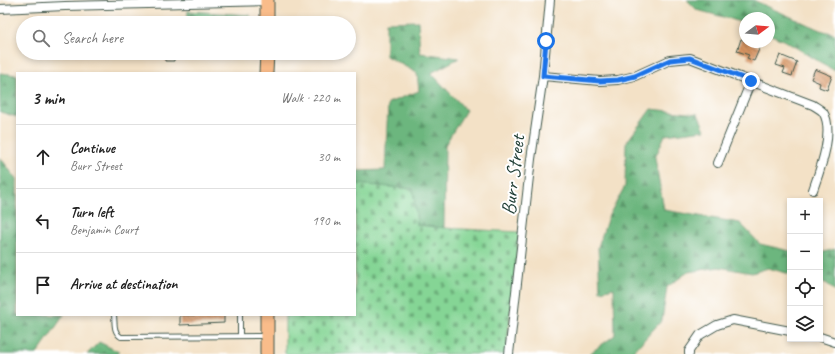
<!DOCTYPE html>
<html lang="en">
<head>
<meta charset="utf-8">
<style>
	:root { --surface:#fff; --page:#f2f2f2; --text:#222; --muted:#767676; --line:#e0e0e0 }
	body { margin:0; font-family:Caveat,sans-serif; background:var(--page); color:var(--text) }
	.controls { position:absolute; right:12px; bottom:12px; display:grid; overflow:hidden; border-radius:0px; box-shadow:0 2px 6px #0003 }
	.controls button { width:36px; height:36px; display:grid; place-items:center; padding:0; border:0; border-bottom:1px solid var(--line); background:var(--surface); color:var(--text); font:20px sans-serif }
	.compass { position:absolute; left:739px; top:12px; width:36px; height:36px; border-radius:50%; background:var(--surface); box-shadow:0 2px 6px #0003; rotate:74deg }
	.stop { position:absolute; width:12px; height:12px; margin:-9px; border:3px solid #1a73e8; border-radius:50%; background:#fff }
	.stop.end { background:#1a73e8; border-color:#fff; box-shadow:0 1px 4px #0008 }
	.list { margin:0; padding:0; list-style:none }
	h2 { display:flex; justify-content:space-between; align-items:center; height:52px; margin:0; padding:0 16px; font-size:17px }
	h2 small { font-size:13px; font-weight:400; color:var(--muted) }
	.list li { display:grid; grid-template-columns:26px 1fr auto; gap:12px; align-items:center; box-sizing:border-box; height:64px; padding:0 16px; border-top:1px solid var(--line) }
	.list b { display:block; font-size:15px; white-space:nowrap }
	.list p { margin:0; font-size:13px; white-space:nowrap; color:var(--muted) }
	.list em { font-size:13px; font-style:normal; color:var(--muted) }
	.icon { flex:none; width:22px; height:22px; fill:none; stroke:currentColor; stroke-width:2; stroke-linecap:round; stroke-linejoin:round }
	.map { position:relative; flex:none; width:835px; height:354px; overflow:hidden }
	.search { position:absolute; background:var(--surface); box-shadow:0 2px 6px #0003; left:16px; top:16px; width:340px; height:44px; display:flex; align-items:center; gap:10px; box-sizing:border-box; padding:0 14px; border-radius:22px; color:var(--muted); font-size:15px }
	.panel { position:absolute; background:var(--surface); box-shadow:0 2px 6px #0003; left:16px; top:72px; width:340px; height:244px; border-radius:0px }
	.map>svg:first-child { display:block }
	.forest { fill:url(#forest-firs); stroke:#467a59 }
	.cemetery { fill:url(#cemetery-stones); stroke:#528964 }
	.building { fill:url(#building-back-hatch) }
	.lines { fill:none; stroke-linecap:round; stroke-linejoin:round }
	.service-casing { stroke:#3f564a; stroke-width:6 }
	.minor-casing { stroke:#3f564a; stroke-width:10 }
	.primary-casing { stroke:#3f564a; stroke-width:15 }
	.service { stroke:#fff; stroke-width:4 }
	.minor { stroke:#fff; stroke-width:8 }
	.primary { stroke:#f9bc8a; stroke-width:13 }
	.route { stroke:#1a73e8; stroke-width:5 }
	.labels { text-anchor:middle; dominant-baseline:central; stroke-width:4; stroke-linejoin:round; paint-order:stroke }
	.street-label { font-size:20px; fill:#1f3d34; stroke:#fff }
</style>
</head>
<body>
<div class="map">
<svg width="835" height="354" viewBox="0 0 835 354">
	<defs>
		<pattern id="forest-firs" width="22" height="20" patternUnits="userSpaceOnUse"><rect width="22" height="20" fill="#6cb67e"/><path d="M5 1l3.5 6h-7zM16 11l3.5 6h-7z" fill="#589568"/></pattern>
		<pattern id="cemetery-stones" width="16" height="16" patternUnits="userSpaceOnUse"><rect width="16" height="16" fill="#85d595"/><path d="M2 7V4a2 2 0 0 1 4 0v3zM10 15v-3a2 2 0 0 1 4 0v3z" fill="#6cae7a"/></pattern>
		<pattern id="building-back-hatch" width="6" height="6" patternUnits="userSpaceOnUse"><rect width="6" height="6" fill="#d99562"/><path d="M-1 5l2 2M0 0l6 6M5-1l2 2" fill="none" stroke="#af7b52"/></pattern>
	</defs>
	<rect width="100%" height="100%" fill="#fff"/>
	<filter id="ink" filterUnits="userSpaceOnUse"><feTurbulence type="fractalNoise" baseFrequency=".025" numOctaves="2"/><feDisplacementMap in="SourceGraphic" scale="8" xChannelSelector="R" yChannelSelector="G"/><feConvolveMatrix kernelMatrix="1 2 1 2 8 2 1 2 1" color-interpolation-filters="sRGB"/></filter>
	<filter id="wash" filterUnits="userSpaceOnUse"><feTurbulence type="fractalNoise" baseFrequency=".012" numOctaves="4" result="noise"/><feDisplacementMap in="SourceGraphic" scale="16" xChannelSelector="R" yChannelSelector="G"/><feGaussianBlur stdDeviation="0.9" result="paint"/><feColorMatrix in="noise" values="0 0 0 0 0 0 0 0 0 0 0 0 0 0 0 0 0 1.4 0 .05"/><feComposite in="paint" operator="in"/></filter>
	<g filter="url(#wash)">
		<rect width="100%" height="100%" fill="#f3e1c6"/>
		<path class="forest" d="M687,0h66l67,30 15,4v37l-50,-30 -16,-7v-16h-24v6l-14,-5 -34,-9z
			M188,11l62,4v8h-63z
			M418,21l2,32 39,5 -28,15 35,37 -21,35 -1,83 -27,-3 -4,-36 -58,-5v-13l30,-1 3,-67 31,-12 -2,-18 -31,-17v-34z
			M0,73l17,2v42l-17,-5z
			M651,109l47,5 7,16 -40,5 -10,23 9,52 76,13 20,21 30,7v23l-22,-6 -16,5 -33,-6 -31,5 -21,15 -5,33 -31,34h-42l26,-19 -1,-47 -14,3 -2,-44 10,-30 17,-31 1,-43z
			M0,157l17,23v135h47l-27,39h-37z
			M835,249v42l-9,-8 -6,-1v-29z
			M99,342l20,10 -2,2h-30z"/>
		<path class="cemetery" d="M355,184l58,5 4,36 27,3 75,4 -13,122h-221v-39h70z"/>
		<g id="blocks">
			<path class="building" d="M741,39l19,8 -6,14 -7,-3 2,-3 -12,-4z
				M165,53h9v8h-9z
				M780,55l17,7 -5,14 -9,-3 2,-5 -9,-3z
				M815,69l17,7 -5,14 -8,-3 1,-4 -9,-4z
				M180,315h44v8l-44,2z"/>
		</g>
	</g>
	<g filter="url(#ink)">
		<use href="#blocks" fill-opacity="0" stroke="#3f564a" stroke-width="1"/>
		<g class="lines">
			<defs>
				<path id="service" d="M114,315c1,8 -1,17 7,22l145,-1
					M240,315v21"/>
				<path id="minor" d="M0,9l65,-3 202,-5
					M543,76l57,5 18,-1 17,-4 35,-16 20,-2 123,47c3,2 7,4 10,7 12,19 -3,58 -10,78
					M718,163l33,-82
					M820,337l15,5
					M509,354l22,-195 12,-83 7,-76
					M689,354v-3l11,-16 17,-10 16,-5 57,11"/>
				<path id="primary" d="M267,23v-23
					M266,73l1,-20
					M267,315v39"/>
			</defs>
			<use href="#service" class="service-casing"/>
			<use href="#minor" class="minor-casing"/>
			<use href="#primary" class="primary-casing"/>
			<use href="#service" class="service"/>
			<use href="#minor" class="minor"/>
			<use href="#primary" class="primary"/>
		</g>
	</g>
	<g class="lines" filter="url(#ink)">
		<path class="route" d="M546,41l-3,35 57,5 18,-1 17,-4 35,-16 20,-2 61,23"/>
	</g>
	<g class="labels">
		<g class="street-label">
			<text transform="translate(513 175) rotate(-83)">Burr Street</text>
		</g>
	</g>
</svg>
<div class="controls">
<button>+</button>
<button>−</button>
<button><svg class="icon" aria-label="locate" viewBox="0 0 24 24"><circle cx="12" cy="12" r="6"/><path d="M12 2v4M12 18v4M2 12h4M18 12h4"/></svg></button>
<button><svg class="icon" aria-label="layers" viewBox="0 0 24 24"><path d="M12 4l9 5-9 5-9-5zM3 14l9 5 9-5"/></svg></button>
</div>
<svg class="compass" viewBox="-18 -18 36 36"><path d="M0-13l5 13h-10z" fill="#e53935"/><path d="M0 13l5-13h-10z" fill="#767676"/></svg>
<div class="stop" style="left:546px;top:41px"></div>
<div class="stop end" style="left:751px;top:81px"></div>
<div class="search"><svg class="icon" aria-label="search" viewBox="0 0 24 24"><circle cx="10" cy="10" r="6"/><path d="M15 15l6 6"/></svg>Search here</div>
<section class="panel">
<h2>3 min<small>Walk · 220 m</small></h2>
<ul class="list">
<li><svg class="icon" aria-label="ahead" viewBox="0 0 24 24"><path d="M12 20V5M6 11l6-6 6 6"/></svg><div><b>Continue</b><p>Burr Street</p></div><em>30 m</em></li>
<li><svg class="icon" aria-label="left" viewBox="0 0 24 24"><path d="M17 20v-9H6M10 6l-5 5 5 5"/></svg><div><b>Turn left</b><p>Benjamin Court</p></div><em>190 m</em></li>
<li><svg class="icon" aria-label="arrive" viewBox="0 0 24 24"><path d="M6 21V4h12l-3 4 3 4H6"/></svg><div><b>Arrive at destination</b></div></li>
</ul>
</section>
</div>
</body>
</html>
